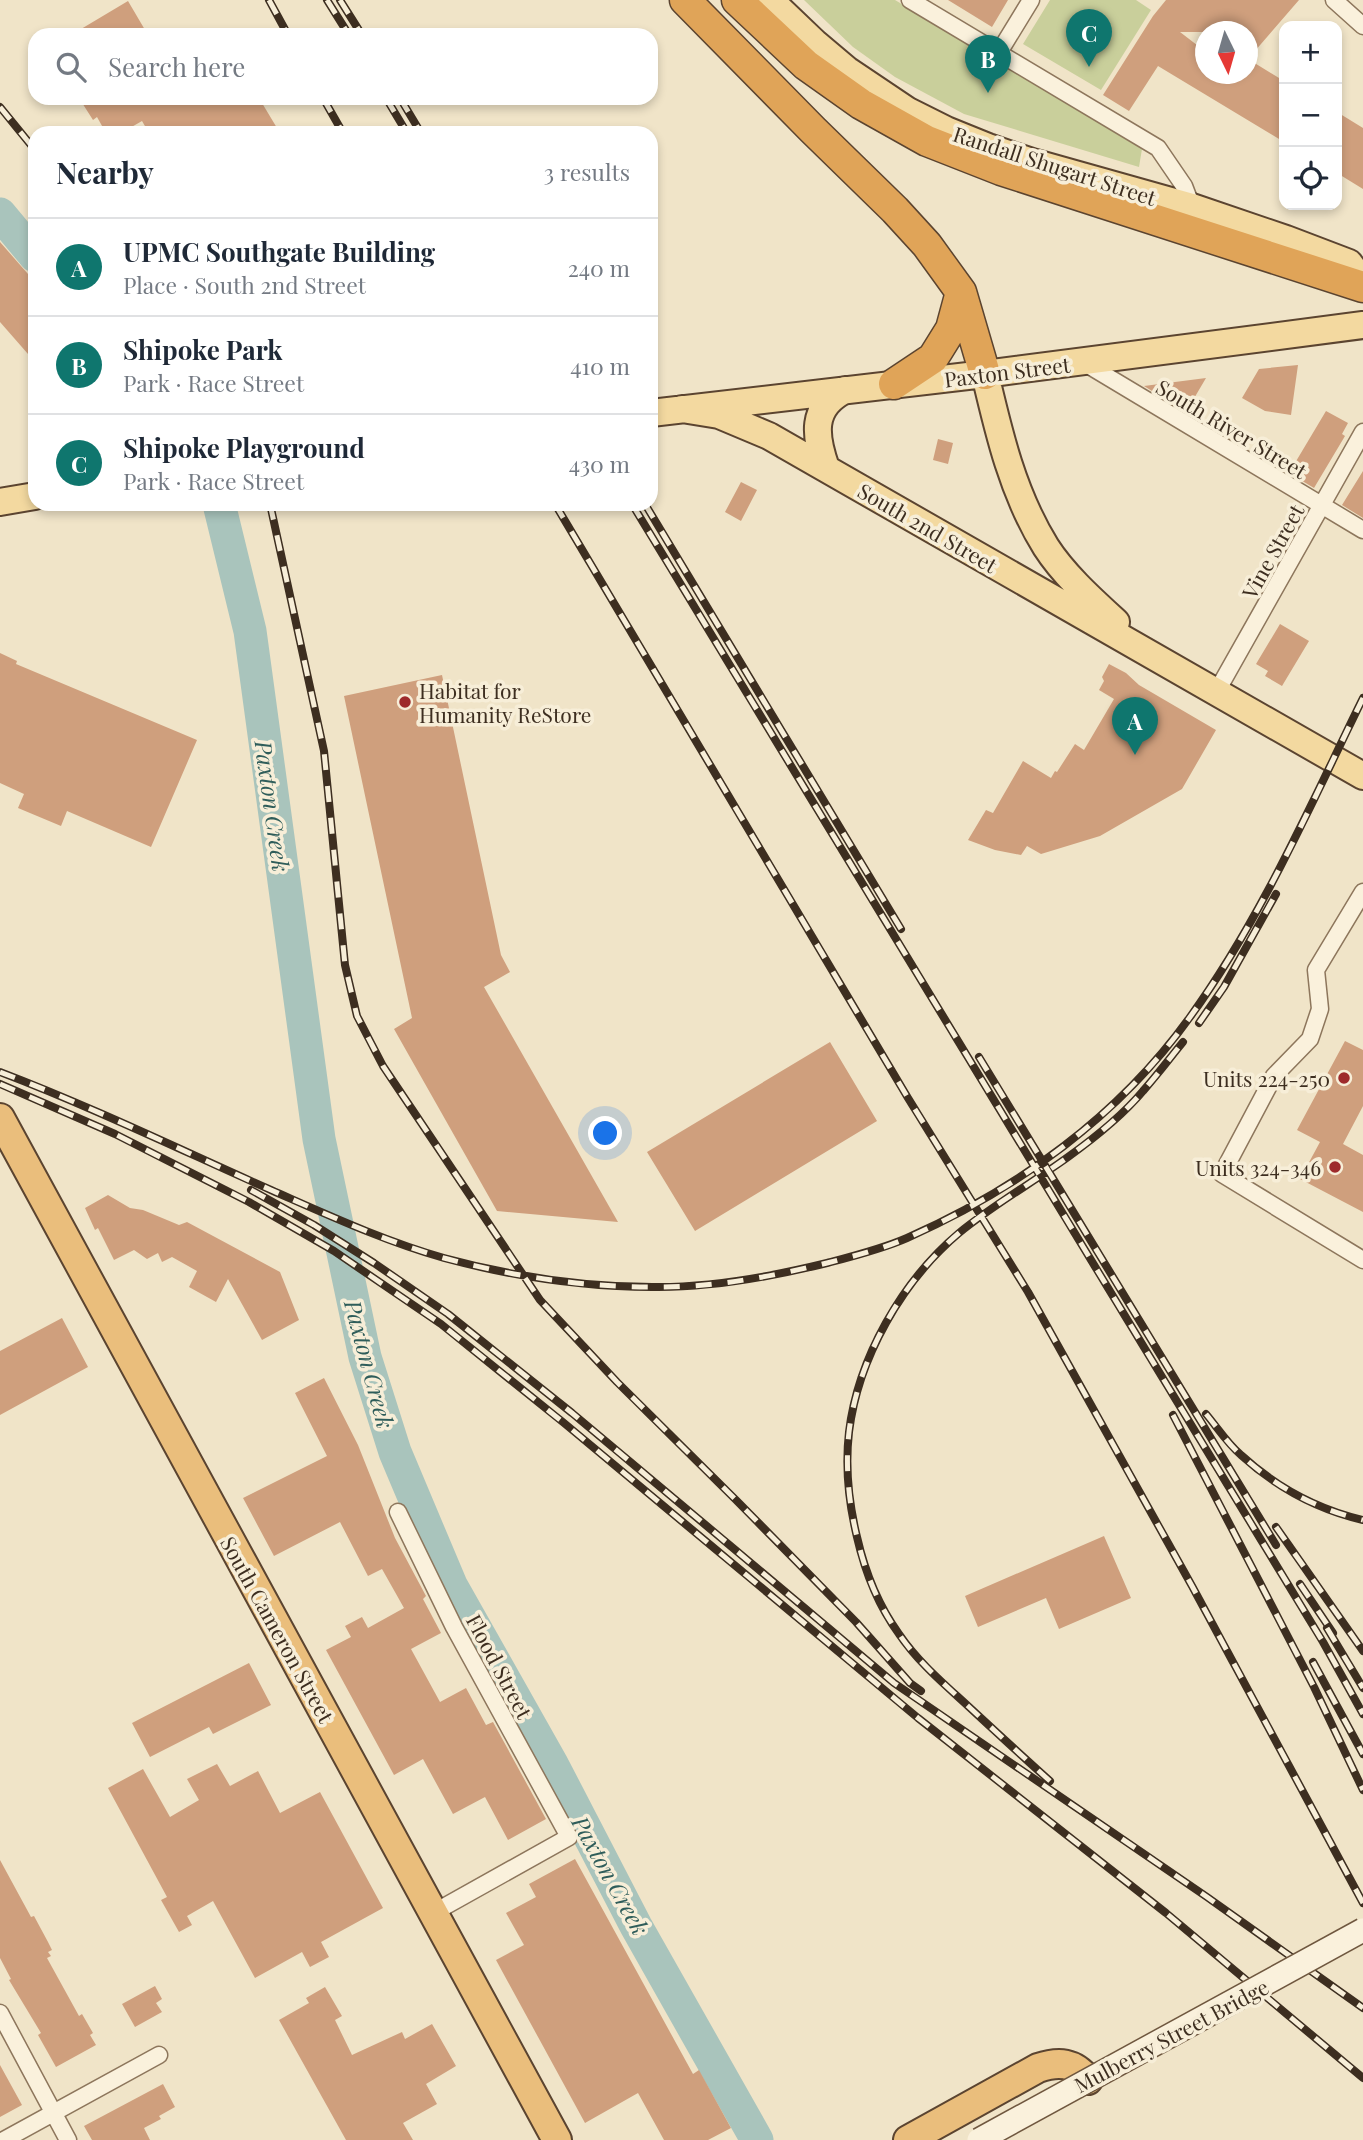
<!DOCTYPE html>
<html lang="en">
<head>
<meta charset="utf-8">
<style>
	:root { --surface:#fff; --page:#f2f2f3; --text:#1f2937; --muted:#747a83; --line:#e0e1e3; --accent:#0f766e }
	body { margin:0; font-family:"Playfair Display",serif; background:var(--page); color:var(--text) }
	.controls { position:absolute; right:21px; top:21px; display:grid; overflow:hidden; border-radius:14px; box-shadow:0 4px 10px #0003 }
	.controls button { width:63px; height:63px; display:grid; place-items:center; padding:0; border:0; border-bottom:2px solid var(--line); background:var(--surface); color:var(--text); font:35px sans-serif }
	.compass { position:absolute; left:1195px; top:21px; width:63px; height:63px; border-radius:50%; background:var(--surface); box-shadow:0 4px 10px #0003; rotate:175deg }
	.you { position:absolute; left:606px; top:1134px; width:24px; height:24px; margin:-18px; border:5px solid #fff; border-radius:50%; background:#1a73e8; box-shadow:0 0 0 10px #1a73e833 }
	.badge { display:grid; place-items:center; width:46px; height:46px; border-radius:50%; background:var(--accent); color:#fff; font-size:23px; font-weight:700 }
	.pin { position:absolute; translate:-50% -58px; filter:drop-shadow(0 2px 4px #0008) }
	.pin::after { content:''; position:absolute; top:37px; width:24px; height:21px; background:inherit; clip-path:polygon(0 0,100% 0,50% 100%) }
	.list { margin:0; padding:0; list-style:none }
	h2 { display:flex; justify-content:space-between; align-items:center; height:91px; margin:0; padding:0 28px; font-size:30px }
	h2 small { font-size:23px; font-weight:400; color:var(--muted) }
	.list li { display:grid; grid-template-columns:46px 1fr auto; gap:21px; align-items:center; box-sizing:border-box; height:98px; padding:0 28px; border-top:2px solid var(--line) }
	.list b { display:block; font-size:26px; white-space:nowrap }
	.list p { margin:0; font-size:23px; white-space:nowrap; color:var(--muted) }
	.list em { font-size:23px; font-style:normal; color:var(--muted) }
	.icon { flex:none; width:38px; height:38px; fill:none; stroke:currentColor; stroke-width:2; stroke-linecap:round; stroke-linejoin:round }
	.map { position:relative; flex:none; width:1363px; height:2140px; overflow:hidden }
	.search { position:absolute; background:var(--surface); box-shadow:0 4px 10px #0003; left:28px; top:28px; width:630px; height:77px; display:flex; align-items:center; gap:18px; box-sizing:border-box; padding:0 24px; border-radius:21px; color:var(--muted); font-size:26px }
	.panel { position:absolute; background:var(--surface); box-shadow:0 4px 10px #0003; left:28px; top:126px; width:630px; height:385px; border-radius:21px }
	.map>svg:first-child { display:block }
	.green { fill:#c9cf9b }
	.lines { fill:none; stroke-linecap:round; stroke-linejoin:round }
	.river { stroke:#a9c4bc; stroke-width:33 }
	.building { fill:#cf9f7d; fill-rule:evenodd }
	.minor-casing { stroke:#8d765c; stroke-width:19 }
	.primary-casing { stroke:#5b4430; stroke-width:30 }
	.trunk-casing { stroke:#5b4430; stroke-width:32 }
	.motorway-casing { stroke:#5b4430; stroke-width:33 }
	.minor { stroke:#faf1dc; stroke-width:16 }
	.primary { stroke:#f3d9a0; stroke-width:26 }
	.trunk { stroke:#eabe7c; stroke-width:28 }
	.motorway { stroke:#e0a458; stroke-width:30 }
	.rail-casing { stroke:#3d2e20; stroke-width:8 }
	.rail { stroke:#f7eed8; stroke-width:5; stroke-dasharray:16; stroke-linecap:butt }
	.secondary-bridge-casing { stroke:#6f573f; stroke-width:26; stroke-linecap:butt }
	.secondary-bridge { stroke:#faf1dc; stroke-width:23 }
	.poi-dot { fill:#9e2a2b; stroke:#f7eed8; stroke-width:2.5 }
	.labels { text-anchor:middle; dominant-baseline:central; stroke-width:7; stroke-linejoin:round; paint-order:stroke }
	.street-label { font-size:21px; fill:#3d2e20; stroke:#f7eed8 }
	.poi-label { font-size:21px; fill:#3d2e20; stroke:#f7eed8; text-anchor:end }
	.water-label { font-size:23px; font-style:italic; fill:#2f5d5a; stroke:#f7eed8 }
</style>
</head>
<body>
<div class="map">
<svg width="1363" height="2140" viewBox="0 0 1363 2140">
	<rect width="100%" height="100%" fill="#f0e4c8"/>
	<path class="green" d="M804,0h91l247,149 -3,18 -175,-53 -69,-37 -42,-30z
		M1050,0h86l15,10 -50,80 -78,-46z"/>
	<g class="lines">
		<path class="river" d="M0,214l35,42
			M220,508l30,123 69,508 46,218 30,95 56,133 101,179 84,162 121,214"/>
	</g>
	<path class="building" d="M948,0h60l-16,27z
		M1166,0h133l-51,59 36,22v61l-126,-76 -29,45 -26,-16 50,-79zM1180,32h68v42h-42v-22z
		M128,1l20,34h-77z
		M79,98h180l21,35h-131l-7,-12 -21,12h-15l-9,-16 -4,3z
		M1337,112l26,16v61l-26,-16z
		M0,242l35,40v80l-35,-40z
		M1298,365l-7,50 -26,-4 -23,-13 17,-29z
		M1206,378l-20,34 -42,-26z
		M1326,411l22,12 -6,11 3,2 -31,52 -25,-15z
		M938,439l15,4 -5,21 -15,-4z
		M1363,471v47l-21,-13z
		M741,482l16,8 -16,31 -16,-9z
		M1280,624l29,17 -27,45 -17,-10 3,-5 -12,-7z
		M0,653l17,8 -1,3 181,76 -46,107 -84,-36 -6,15 -43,-18 6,-14 -24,-11z
		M1109,664l17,9 13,12 77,45 -34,59 -82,47 -59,18 -14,-8 -6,9 -26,-5 -27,-10 18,-30 7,3 30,-52 28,17 4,-7 2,1 18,-28 9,6 30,-51 -15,-9 5,-9 -2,-4z
		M442,675l59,280 9,17 -26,15 134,235 -121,-11 -103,-182 18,-11 -68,-322z
		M1345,1041l18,9v56l-20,38 20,11v57l-63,-33 20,-37 -23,-12z
		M830,1042l47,79 -182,110 -48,-79z
		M108,1195l22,13 13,2 36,15 8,-3 93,50 19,48 -37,20 -34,-61 -12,23 -27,-15 8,-16 -25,-14 -10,5 -4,-9 -11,6 -13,-9 -20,10 -16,-32 -3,2 -10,-22z
		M62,1318l26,49 -88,48v-64z
		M324,1378l34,67 37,93 31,58 -3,3 18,34 -30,16 29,53 26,-14 20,37 7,-3 53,97 -38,21 -23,-43 -32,17 -30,-55 -29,16 -68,-125 25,-13 -6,-11 17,-9 6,11 36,-20 -22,-39 -14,7 -28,-54 -66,34 -31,-58 84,-42 -32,-63z
		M1104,1536l27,62 -72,31 -13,-31 -68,29 -13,-31z
		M249,1663l22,42 -58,29 -4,-7 -59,30 -18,-34z
		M217,1764l13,22 28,-15 22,42 40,-21 63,116 -62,34 8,15 -19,10 -8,-15 -47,26 -42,-77 -26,15 5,9 -13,7 -18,-32 6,-3 -59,-109 35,-19 27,48 29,-17 -12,-21z
		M575,1859l118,215 6,-4 32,58 -23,12h-44l-26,-47 -53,30 -89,-163 28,-15 -18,-32 30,-16 -7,-13z
		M0,1860l31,57 3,-1 14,26 4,8 -4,2 3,4 -4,2 32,58 3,-2 11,19 -3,2 6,10 -40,22 -18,-32 3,-2 -32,-53 2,-1 -11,-21z
		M155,1986l7,13 -6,4 6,9 -27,15 -13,-23z
		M325,1987l17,29 -7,4 17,35 50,-23 3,7 27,-15 24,42 -30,18 11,20 -34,19 10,17h-67l-67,-120 30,-17 -3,-5z
		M0,2065l22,40 -22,12z
		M163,2084l12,23 -16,9 2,3 -17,9 6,12h-58l-8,-14z"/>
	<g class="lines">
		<defs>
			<path id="minor" d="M910,0l248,148 26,38 8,21
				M1334,0l29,26
				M998,54l33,-54
				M1083,362l280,168
				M1217,691l146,-259
				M1363,892l-47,78 4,39 -10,30 -36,37 -52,98 141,86
				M398,1512l56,115 115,210 -136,76
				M0,2013l68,127
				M4,2140l155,-85"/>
			<path id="primary" d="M770,0l45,43 32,27 61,41 38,19 42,17 44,15 160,45 94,32 63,24 14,19
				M985,374c14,60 28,120 61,173 18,28 46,53 70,75
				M682,409l37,6 50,21 594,340
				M651,413l334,-39 378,-49
				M826,468c-11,-31 -16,-61 19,-78
				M0,502l35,-6"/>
			<path id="trunk" d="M0,1118l557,1022
				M908,2140l130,-72c21,-7 36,-6 50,12"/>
			<path id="motorway" d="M685,0l128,130 82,80 32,35 34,47 24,82
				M737,0l69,65 55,39 66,37 74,29 362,117
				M894,384l39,-26 18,-29 10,-37"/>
		</defs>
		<use href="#minor" class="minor-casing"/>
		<use href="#primary" class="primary-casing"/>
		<use href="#trunk" class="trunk-casing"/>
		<use href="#motorway" class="motorway-casing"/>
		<use href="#minor" class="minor"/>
		<use href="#primary" class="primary"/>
		<use href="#trunk" class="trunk"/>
		<use href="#motorway" class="motorway"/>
		<defs>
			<path id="rail" d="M269,0l19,35
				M327,0l22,35
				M340,0l22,35
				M323,98l20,35
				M386,98l21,35
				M400,98l21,35
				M0,107l35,43
				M270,504l54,247 21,214 12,51 26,50 157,234 77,82 119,118 120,122 54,61 11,8
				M555,504l353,594 120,194 164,294 171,317
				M632,504l691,1138 40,72
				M645,504l256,425
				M1199,1023l25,-36 52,-93
				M979,1057l297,488
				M0,1072c92,35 181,78 271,118 57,25 113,51 173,68 67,18 138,29 208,29 59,1 118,-10 175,-24 27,-7 55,-14 80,-25 111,-49 212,-122 283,-221 71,-98 120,-211 173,-319
				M0,1084l115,50 134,68 85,49 107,73 123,99 354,295 248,195 197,165
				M251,1190l63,35 60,38 74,51 124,99 322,270 313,214 156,111
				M1206,1414c11,13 21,29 35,41 35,32 75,54 122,65
				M1173,1415l141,272 49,103
				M1276,1527l87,124
				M1300,1584l33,49
				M1327,1628l36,60
				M1313,1662l50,92
				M1050,1781c-28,-25 -55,-50 -82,-75 -25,-23 -50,-44 -69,-72 -21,-29 -34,-62 -42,-97 -8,-33 -12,-70 -8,-105 9,-74 53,-151 110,-199 34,-28 73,-50 109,-76 25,-18 55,-42 75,-66 14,-16 27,-33 40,-49"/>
		</defs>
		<use href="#rail" class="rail-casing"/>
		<use href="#rail" class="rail"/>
		<defs>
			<path id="secondary-bridge" d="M979,2140l384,-210"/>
		</defs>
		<use href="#secondary-bridge" class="secondary-bridge-casing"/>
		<use href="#secondary-bridge" class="secondary-bridge"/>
	</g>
	<g class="poi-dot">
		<circle cx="405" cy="702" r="7"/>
		<circle cx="1344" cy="1078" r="7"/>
		<circle cx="1335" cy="1167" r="7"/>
	</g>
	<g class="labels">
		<g class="street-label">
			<text transform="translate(1055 165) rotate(18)">Randall Shugart Street</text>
			<text transform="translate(1007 371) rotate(-7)">Paxton Street</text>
			<text transform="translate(1232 428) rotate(31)">South River Street</text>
			<text transform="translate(928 527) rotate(30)">South 2nd Street</text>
			<text transform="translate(1272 551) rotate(-61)">Vine Street</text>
			<text transform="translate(278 1629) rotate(61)">South Cameron Street</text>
			<text transform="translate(500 1666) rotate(62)">Flood Street</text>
			<text transform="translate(1171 2035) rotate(-28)">Mulberry Street Bridge</text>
		</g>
		<g class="poi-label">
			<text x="419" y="690" text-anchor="start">Habitat for<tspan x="419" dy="24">Humanity ReStore</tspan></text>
			<text x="1330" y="1078">Units 224-250</text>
			<text x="1321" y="1167">Units 324-346</text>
		</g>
		<g class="water-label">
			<text transform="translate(273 806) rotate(82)">Paxton Creek</text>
			<text transform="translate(370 1364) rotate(75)">Paxton Creek</text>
			<text transform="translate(611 1875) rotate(61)">Paxton Creek</text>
		</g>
	</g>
</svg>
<div class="controls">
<button>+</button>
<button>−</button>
<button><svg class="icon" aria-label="locate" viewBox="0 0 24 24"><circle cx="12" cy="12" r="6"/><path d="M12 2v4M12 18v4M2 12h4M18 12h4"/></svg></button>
</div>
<svg class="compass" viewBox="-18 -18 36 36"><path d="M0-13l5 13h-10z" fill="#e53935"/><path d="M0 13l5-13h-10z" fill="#747a83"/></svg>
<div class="you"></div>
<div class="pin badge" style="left:1135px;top:755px">A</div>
<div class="pin badge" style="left:988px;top:93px">B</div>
<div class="pin badge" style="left:1089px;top:67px">C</div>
<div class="search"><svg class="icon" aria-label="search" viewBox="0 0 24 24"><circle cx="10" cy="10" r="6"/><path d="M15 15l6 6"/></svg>Search here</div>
<section class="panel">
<h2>Nearby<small>3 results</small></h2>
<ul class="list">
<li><span class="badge">A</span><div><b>UPMC Southgate Building</b><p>Place · South 2nd Street</p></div><em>240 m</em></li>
<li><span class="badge">B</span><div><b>Shipoke Park</b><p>Park · Race Street</p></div><em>410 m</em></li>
<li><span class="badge">C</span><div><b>Shipoke Playground</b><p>Park · Race Street</p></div><em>430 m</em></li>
</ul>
</section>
</div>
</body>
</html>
